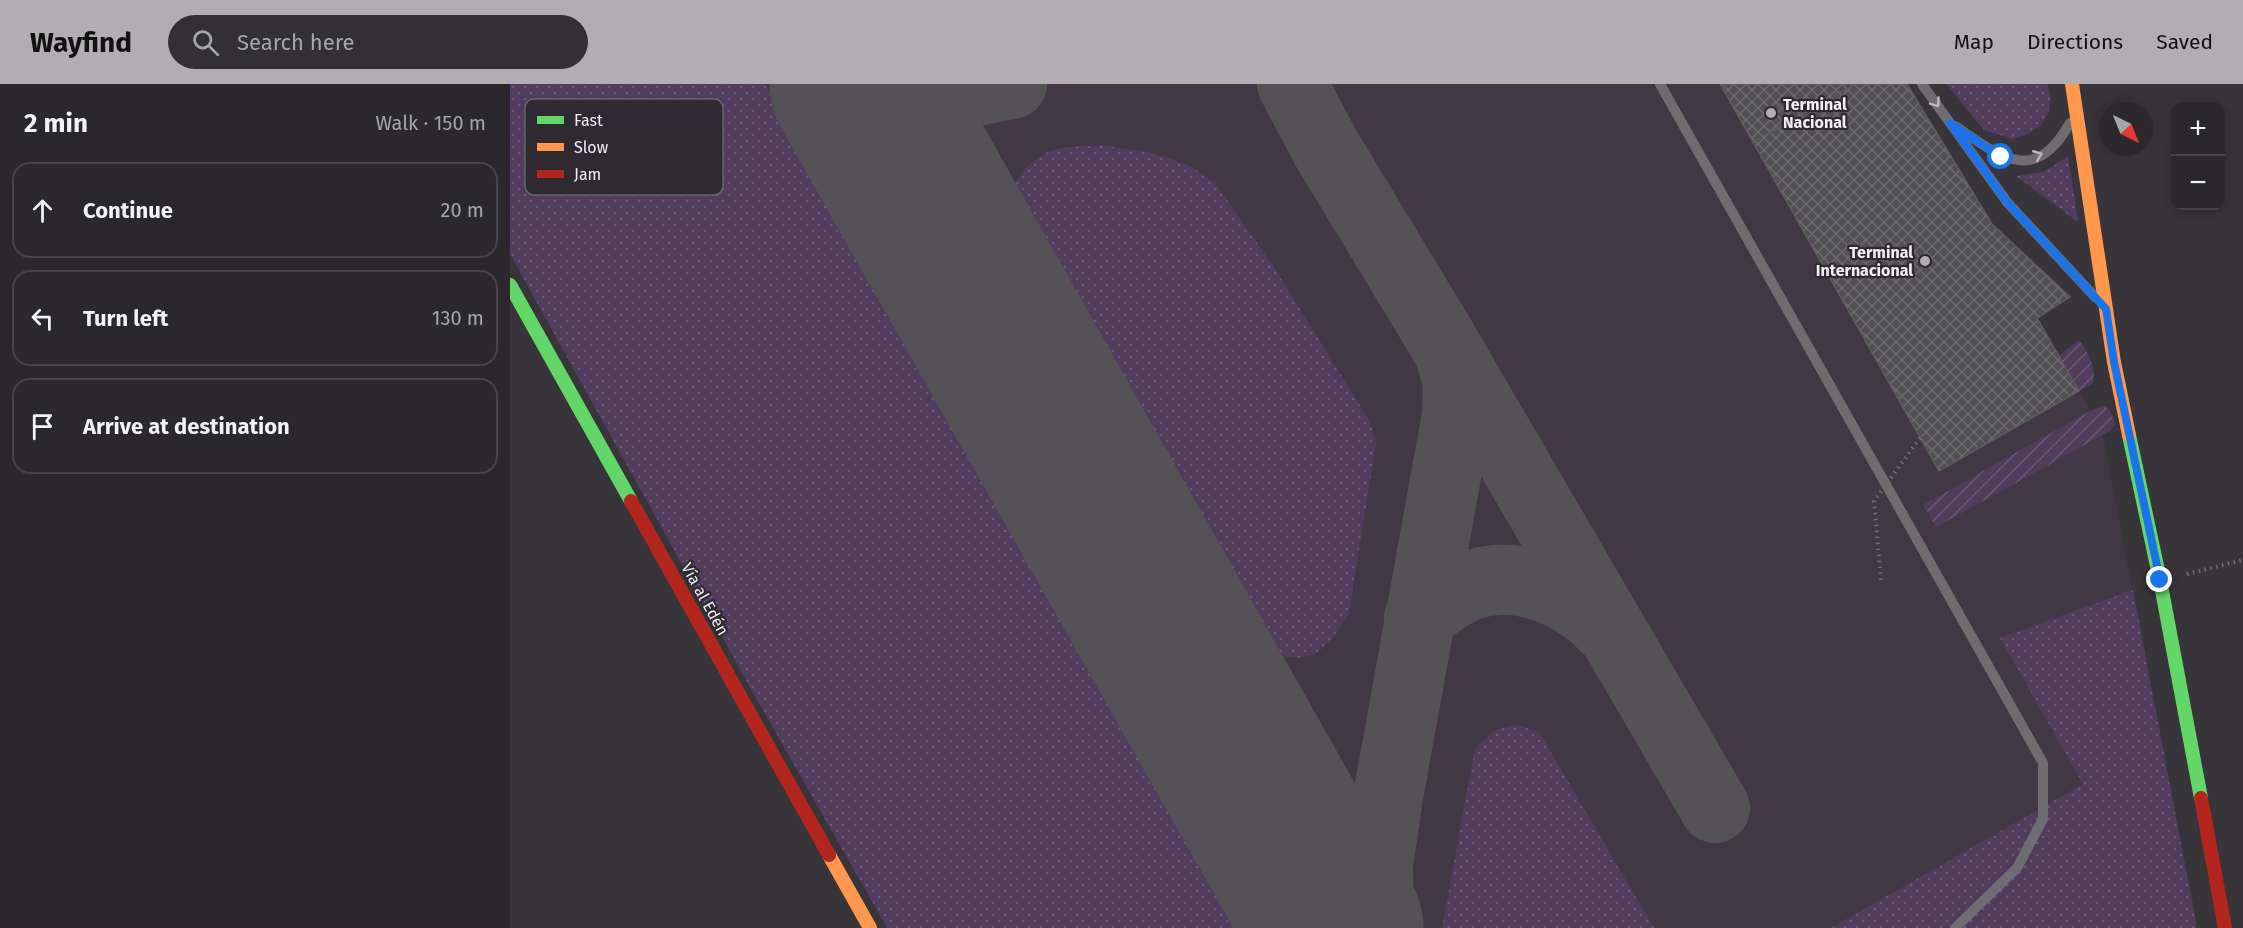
<!DOCTYPE html>
<html lang="en">
<head>
<meta charset="utf-8">
<style>
	:root { --surface:#2a282c; --page:#323034; --text:#f1f3f6; --muted:#a5a6a9; --line:#464448; --accent:#b1adb3 }
	body { margin:0; font-family:"Fira Sans",sans-serif; background:var(--page); color:var(--text) }
	.controls { position:absolute; right:18px; top:18px; display:grid; overflow:hidden; border-radius:12px; box-shadow:0 3px 15px #0003 }
	.controls button { width:54px; height:54px; display:grid; place-items:center; padding:0; border:0; border-bottom:2px solid var(--line); background:var(--surface); color:var(--text); font:30px sans-serif }
	.compass { position:absolute; left:1589px; top:18px; width:54px; height:54px; border-radius:50%; background:var(--surface); box-shadow:0 3px 15px #0003; rotate:137deg }
	.stop { position:absolute; width:18px; height:18px; margin:-14px; border:4px solid #1a73e8; border-radius:50%; background:#fff }
	.stop.end { background:#1a73e8; border-color:#fff; box-shadow:0 2px 6px #0008 }
	.list { margin:0; padding:0; list-style:none }
	h2 { display:flex; justify-content:space-between; align-items:center; height:78px; margin:0; padding:0 24px; font-size:26px }
	h2 small { font-size:20px; font-weight:400; color:var(--muted) }
	.list li { display:grid; grid-template-columns:39px 1fr auto; gap:18px; align-items:center; box-sizing:border-box; height:96px; margin:0 12px 12px; padding:0 12px; border:2px solid var(--line); border-radius:18px }
	.list b { display:block; font-size:22px; white-space:nowrap }
	.list em { font-size:20px; font-style:normal; color:var(--muted) }
	.icon { flex:none; width:33px; height:33px; fill:none; stroke:currentColor; stroke-width:2; stroke-linecap:round; stroke-linejoin:round }
	.map { position:relative; flex:none; width:1733px; height:844px; overflow:hidden }
	header { display:flex; align-items:center; gap:36px; box-sizing:border-box; height:84px; padding:0 30px; background:var(--accent); color:#111 }
	header strong { font-size:28px }
	nav { display:flex; gap:33px; margin-inline-start:auto; font-size:21px }
	.search { width:420px; height:54px; background:var(--page); display:flex; align-items:center; gap:15px; box-sizing:border-box; padding:0 21px; border-radius:33px; color:var(--muted); font-size:22px }
	main { display:flex }
	aside { flex:1; background:var(--surface) }
	.map>svg:first-child { display:block }
	.built { fill:#423845 }
	.grass { fill:url(#grass-dots) }
	.garden { fill:url(#garden-furrows) }
	.lines { fill:none; stroke-linecap:round; stroke-linejoin:round }
	.taxiway { stroke:#555257; stroke-width:70 }
	.runway { stroke:#555257; stroke-width:177 }
	.building { fill:url(#building-cross-hatch); stroke:#5e5b60; stroke-width:1.5 }
	.path { stroke:#716e73; stroke-width:4; stroke-dasharray:1.5 4.5; stroke-linecap:butt }
	.lane { stroke:#6f6b71; stroke-width:10 }
	.fast { stroke:#63d668; stroke-width:14 }
	.slow { stroke:#ff974d; stroke-width:14 }
	.jam { stroke:#b3261e; stroke-width:14 }
	.path-bridge { stroke:#716e73; stroke-width:4; stroke-dasharray:1.5 4.5; stroke-linecap:butt }
	.oneway { stroke:#bebac0 }
	.route { stroke:#1a73e8; stroke-width:8 }
	.poi-dot { fill:#b1adb3; stroke:#2f2932; stroke-width:2 }
	.labels { text-anchor:middle; dominant-baseline:central; stroke-width:4.5; stroke-linejoin:round; paint-order:stroke }
	.poi-label { font-size:16px; font-weight:bold; fill:#f2eef4; stroke:#2f2932; text-anchor:start }
	.street-label { font-size:16px; fill:#f2eef4; stroke:#2f2932 }
	.key { fill:#2f2932; stroke:#6a646c; stroke-width:1.5 }
	.key-label { font-size:16px; fill:#f2eef4 }
</style>
</head>
<body>
<header>
<strong>Wayfind</strong>
<div class="search"><svg class="icon" aria-label="search" viewBox="0 0 24 24"><circle cx="10" cy="10" r="6"/><path d="M15 15l6 6"/></svg>Search here</div>
<nav><a>Map</a><a>Directions</a><a>Saved</a></nav>
</header>
<main>
<aside>
<h2>2 min<small>Walk · 150 m</small></h2>
<ul class="list">
<li><svg class="icon" aria-label="ahead" viewBox="0 0 24 24"><path d="M12 20V5M6 11l6-6 6 6"/></svg><div><b>Continue</b></div><em>20 m</em></li>
<li><svg class="icon" aria-label="left" viewBox="0 0 24 24"><path d="M17 20v-9H6M10 6l-5 5 5 5"/></svg><div><b>Turn left</b></div><em>130 m</em></li>
<li><svg class="icon" aria-label="arrive" viewBox="0 0 24 24"><path d="M6 21V4h12l-3 4 3 4H6"/></svg><div><b>Arrive at destination</b></div></li>
</ul>
</aside>
<div class="map">
<svg width="1733" height="844" viewBox="0 0 1733 844">
	<defs>
		<pattern id="grass-dots" width="8" height="8" patternUnits="userSpaceOnUse" patternTransform="scale(1.5)"><rect width="8" height="8" fill="#523c5d"/><path d="M2 2h.1M6 6h.1" fill="none" stroke="#6b5875" stroke-width="1.8" stroke-linecap="round"/></pattern>
		<pattern id="garden-furrows" width="10" height="10" patternUnits="userSpaceOnUse" patternTransform="scale(1.5)"><rect width="10" height="10" fill="#523c5d"/><path d="M-1 1l2-2M0 10L10 0M9 11l2-2" fill="none" stroke="#6b5875"/></pattern>
		<pattern id="building-cross-hatch" width="8" height="8" patternUnits="userSpaceOnUse" patternTransform="scale(1.5)"><rect width="8" height="8" fill="#514f53"/><path d="M0 0l8 8M0 8l8-8" fill="none" stroke="#6a696c"/></pattern>
	</defs>
	<rect width="100%" height="100%" fill="#38353a"/>
	<path class="built" d="M0,0h1397l85,140 78,73 -32,21 48,84 18,39 93,487h-1310l-377,-674z"/>
	<path class="grass" d="M0,0h255l476,844h-354l-136,-239 -241,-435z
		M1436,0h101c7,16 3,37 -13,46 -6,4 -15,7 -22,9l-28,-9z
		M590,61l51,8 35,11 28,18 58,82 97,156 7,23 -27,170c-8,13 -16,27 -29,37 -26,20 -63,-4 -85,-20l-221,-383c-7,-31 -8,-68 23,-88 5,-3 10,-8 16,-9 15,-4 32,-3 47,-5z
		M1558,72l10,66 -62,-46 28,-4z
		M1623,506l64,338h-366l252,-144 -83,-146z
		M1007,641l22,7 115,196h-212l33,-180 20,-18z"/>
	<path class="garden" d="M1569,256c10,14 17,26 14,43l-14,8 -20,-35z
		M1595,321l6,7 4,12 -5,7 -174,96 -13,-22 167,-94z"/>
	<g class="lines">
		<path class="taxiway" d="M373,0c47,22 81,8 129,0
			M782,0l34,64 112,185 277,475
			M391,75c-2,-37 2,-42 33,-61
			M909,534c16,-13 35,-28 55,-34 49,-14 102,10 135,46
			M791,784c34,7 43,8 77,-3
			M869,844l-1,-63 10,-68 69,-382 1,-32 -8,-28"/>
		<path class="runway" d="M348,0l477,844"/>
	</g>
	<path class="building" d="M1210,0h136l-103,58z
		M1346,0h51l85,140 78,73 -33,21 42,73 -140,80 -186,-329z"/>
	<g class="lines">
		<path class="path" d="M1677,490l56,-14"/>
		<path class="lane" d="M1150,0l383,679v56l-26,49 -62,60
			M1412,0l85,118 88,95
			M1445,42c45,30 79,61 115,-3"/>
		<path class="fast" d="M0,201l121,216
			M1619,351l31,145 41,218"/>
		<path class="slow" d="M1562,0l42,278 15,73
			M319,771l41,73"/>
		<path class="jam" d="M121,417l198,354
			M1691,714l24,130"/>
		<path class="path-bridge" d="M1371,496l-7,-79 46,-63"/>
	</g>
	<defs><path id="oneway-chevron" d="M-2-3.5L2.5 0L-2 3.5" fill="none" stroke-width="1.6" stroke-linecap="round" stroke-linejoin="round" transform="scale(1.5)"/></defs>
	<g class="oneway">
		<use href="#oneway-chevron" transform="translate(1426 19) rotate(54)"/>
		<use href="#oneway-chevron" transform="translate(1528 71) rotate(-22)"/>
	</g>
	<g class="lines">
		<path class="route" d="M1491,73l-51,-34 57,79 99,107 8,53 46,218"/>
	</g>
	<g class="poi-dot">
		<circle cx="1261" cy="29" r="6"/>
		<circle cx="1415" cy="177" r="6"/>
	</g>
	<g class="labels">
		<g class="poi-label">
			<text x="1273" y="20">Terminal<tspan x="1273" dy="18">Nacional</tspan></text>
			<text x="1403" y="168" text-anchor="end">Terminal<tspan x="1403" dy="18">Internacional</tspan></text>
		</g>
		<g class="street-label">
			<text transform="translate(195 515) rotate(61)">Vía al Edén</text>
		</g>
	</g>
	<rect x="15" y="15" width="198" height="96" rx="9" class="key"/>
	<rect x="27" y="32" width="27" height="8" fill="#63d668"/>
	<rect x="27" y="59" width="27" height="8" fill="#ff974d"/>
	<rect x="27" y="86" width="27" height="8" fill="#b3261e"/>
	<g class="key-label">
		<text x="64" y="42">Fast</text>
		<text x="64" y="69">Slow</text>
		<text x="64" y="96">Jam</text>
	</g>
</svg>
<div class="controls">
<button>+</button>
<button>−</button>
</div>
<svg class="compass" viewBox="-18 -18 36 36"><path d="M0-13l5 13h-10z" fill="#e53935"/><path d="M0 13l5-13h-10z" fill="#a5a6a9"/></svg>
<div class="stop" style="left:1491px;top:73px"></div>
<div class="stop end" style="left:1650px;top:496px"></div>
</div>
</main>
</body>
</html>
